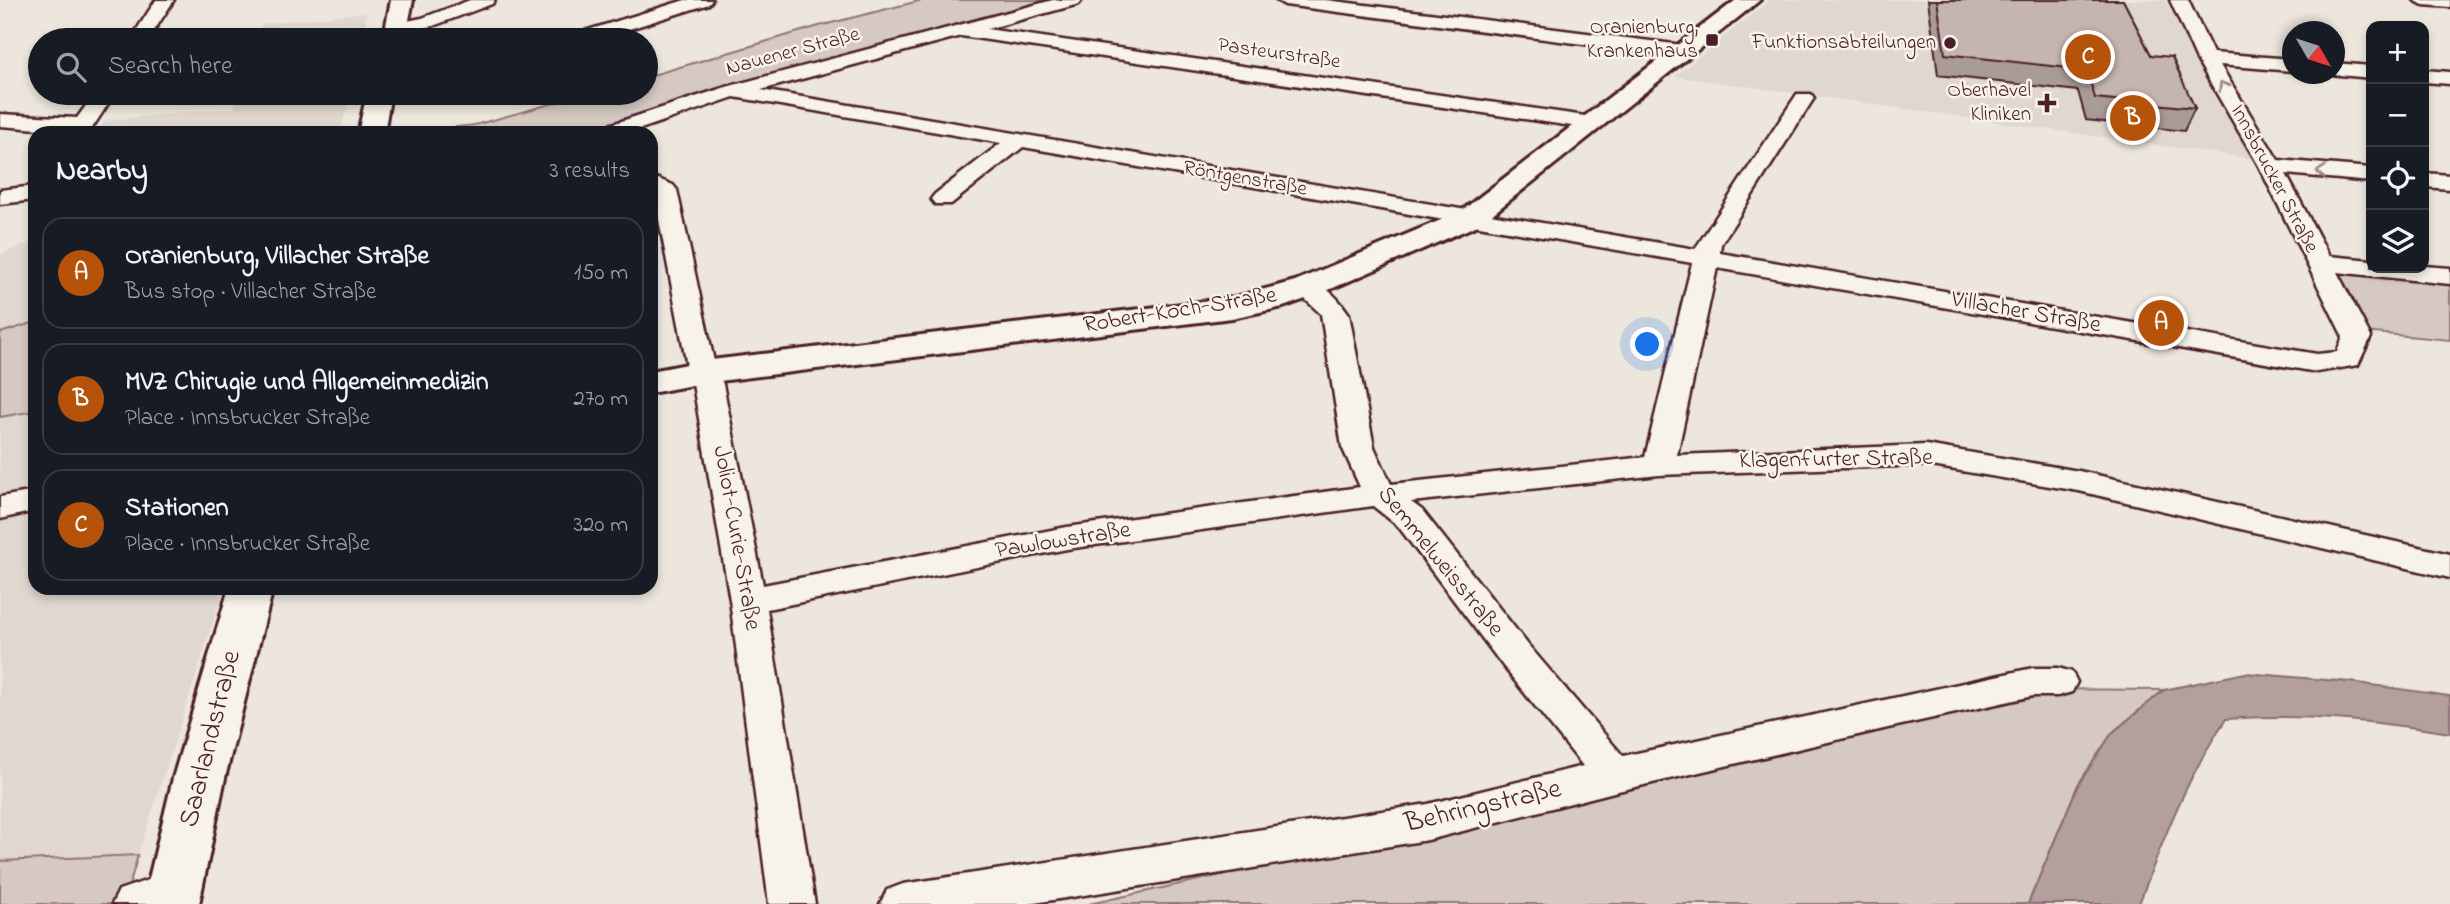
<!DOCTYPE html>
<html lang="en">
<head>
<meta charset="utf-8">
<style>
	:root { --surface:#171b24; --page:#20242c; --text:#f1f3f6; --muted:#9ea1a6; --line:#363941; --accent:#b45309 }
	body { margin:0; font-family:"Indie Flower",sans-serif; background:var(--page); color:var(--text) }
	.controls { position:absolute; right:21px; top:21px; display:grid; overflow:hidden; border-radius:14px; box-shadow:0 4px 10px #0003 }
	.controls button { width:63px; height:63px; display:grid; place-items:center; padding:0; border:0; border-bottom:2px solid var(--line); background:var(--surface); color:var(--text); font:35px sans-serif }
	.compass { position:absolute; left:2282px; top:21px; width:63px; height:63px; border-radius:50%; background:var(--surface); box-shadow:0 4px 10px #0003; rotate:129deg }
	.you { position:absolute; left:1648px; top:345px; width:24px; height:24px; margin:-18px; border:5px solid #fff; border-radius:50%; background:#1a73e8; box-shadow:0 0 0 10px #1a73e833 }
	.badge { display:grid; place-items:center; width:46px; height:46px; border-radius:50%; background:var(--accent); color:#fff; font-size:23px; font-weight:700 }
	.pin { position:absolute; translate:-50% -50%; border:4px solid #fff; box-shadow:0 2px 7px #0006 }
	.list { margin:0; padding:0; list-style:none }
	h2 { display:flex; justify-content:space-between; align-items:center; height:91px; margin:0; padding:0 28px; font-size:30px }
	h2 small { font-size:23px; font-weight:400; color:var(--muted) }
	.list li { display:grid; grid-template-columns:46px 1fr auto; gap:21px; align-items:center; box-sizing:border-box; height:112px; margin:0 14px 14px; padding:0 14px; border:2px solid var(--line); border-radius:21px }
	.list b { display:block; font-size:26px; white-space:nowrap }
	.list p { margin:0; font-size:23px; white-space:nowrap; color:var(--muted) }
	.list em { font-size:23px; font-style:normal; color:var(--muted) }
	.icon { flex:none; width:38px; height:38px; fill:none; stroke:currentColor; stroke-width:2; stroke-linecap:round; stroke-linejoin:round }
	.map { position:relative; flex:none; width:2450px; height:904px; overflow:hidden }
	.search { position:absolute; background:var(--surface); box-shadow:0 4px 10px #0003; left:28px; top:28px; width:630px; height:77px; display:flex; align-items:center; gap:18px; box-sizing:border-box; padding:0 24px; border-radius:38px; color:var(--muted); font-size:26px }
	.panel { position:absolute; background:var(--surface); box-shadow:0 4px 10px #0003; left:28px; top:126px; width:630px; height:469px; border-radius:21px }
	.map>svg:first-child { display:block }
	.built { fill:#e0d7d0 }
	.green { fill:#d5c9c2; stroke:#907476; stroke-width:2 }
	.water { fill:#b39f9d; stroke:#896c6f; stroke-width:2 }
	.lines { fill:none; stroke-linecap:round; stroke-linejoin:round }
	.street-casing { stroke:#4a1f2b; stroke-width:5 }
	.secondary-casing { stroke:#4a1f2b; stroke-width:6 }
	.street { fill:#f7f3e8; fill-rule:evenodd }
	.secondary { fill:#f7f3e8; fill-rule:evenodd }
	.wall { fill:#a99c97; stroke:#4a1f2b; stroke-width:2 }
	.building { fill:#c4b5b0; stroke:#4a1f2b; stroke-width:2 }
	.oneway { stroke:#a0898a }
	.poi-dot { fill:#4a1f2b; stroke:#f7f3e8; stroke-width:2.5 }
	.labels { text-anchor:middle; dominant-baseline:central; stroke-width:5; stroke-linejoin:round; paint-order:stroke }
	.far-poi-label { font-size:21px; fill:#4a1f2b; stroke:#f7f3e8; text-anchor:end }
	.far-street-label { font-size:21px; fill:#4a1f2b; stroke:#f7f3e8 }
	.street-label { font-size:24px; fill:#4a1f2b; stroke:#f7f3e8 }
	.near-street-label { font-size:28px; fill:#4a1f2b; stroke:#f7f3e8 }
</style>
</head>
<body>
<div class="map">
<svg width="2450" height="904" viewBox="0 0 2450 904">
	<rect width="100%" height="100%" fill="#ece6dd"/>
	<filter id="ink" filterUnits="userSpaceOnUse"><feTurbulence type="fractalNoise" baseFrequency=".0143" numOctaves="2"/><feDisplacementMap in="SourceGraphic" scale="14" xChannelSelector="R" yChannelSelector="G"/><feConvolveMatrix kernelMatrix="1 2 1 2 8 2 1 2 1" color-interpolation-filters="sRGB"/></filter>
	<g filter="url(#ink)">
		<path class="built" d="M1770,0h395l89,159 -579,-83z
			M367,12l-5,28h-105l5,-16z
			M239,93h112l-11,40h-243l9,-13 128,-12z
			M35,240v82l-35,17v-84z
			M35,411v85l-35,7v-86z
			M35,509v79h189l-86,267 -138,6v-346z"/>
		<path class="green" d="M923,0h138l-334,89 -131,44h-193l72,-8 115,-32h56v-16l173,-51z
			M2331,268l119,12v60l-87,-8z
			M35,322v89l-35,6v-84z
			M2031,689l133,1 -52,43 -34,52 -50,119h-939l520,-114z
			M138,855l-14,49h-124v-43z"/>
		<path class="water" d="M2245,673l105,9 100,14v37c-77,-12 -146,-20 -224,-14 -39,58 -63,120 -87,185h-111l50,-119 34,-52 52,-43z"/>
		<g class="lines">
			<defs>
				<path id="street" d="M156,0h18l-26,40h-18z
					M470,0h25l-3,4 -59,22 -35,7 -9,-5 3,-4 30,-6z
					M685,0h27l-3,4 -115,36h-27l2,-4z
					M1053,0h29l-3,4 -92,25 605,88 7,2 4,4 -4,4 -7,2 -631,-93 -200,54 934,159 102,-155h14l3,4 -93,146 -1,9 597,101 20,-2 6,-15 -84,-171 -63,-108 -26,-58h18l25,53 79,6v12l-72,-6 58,95 93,8v14l-85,-8 43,82 42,4v8h53v-2l26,2v16l-113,-12 34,65 -13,28 -41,7 -600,-104 -40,187 249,-10 153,26 371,83v24l-371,-87 -153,-26 -267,10 -248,27 11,8 107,136 94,110 410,-88h25l14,4 5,10 -5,10 -14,4h-25l-145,32 -274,64 -186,48 -400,64h-148l7,-14 16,-6 525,-80 155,-38 -80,-100 -105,-140 -25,-20 -306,43 -300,60 48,295h-46l-39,-304 -37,-216 -6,-18 -33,-172 -3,-2v-16l22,9 4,5 38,176 8,18 40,201 304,-58 293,-40 -18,-40 -21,-133 -28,-26 4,-6c23,-5 40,14 52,32l25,133 17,37 254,-27 47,-194 -669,-116 -72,57h-16l-4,-5 4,-5 66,-51 -267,-46 -105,36h-32l3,-5 126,-41z
					M1276,0h50l356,45 9,6 -9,6 -397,-52z
					M2414,0h36v7l-27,-2z
					M2334,63l37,3v12l-42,-4h5z
					M2424,70l26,2v12l-26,-2z
					M95,93h20l-26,40 -89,-7v-12l77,4z
					M2424,173l26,2v14l-26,-2z
					M35,186v14l-35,4v-14z
					M35,491v20l-35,8v-22z
					M174,871l16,6 7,14 -7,13h-78l7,-14z"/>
				<path id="secondary" d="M391,0h22l-8,40h-22z
					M1736,0h24l-280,224 -163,71 -34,12 -51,11 -529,65 -52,10v-22l52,-10 529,-63 63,-17 165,-69z
					M367,93h24l-7,40h-26z
					M229,588h44l-48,190 -26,126h-56l30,-126z"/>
			</defs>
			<use href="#street" class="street-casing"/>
			<use href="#secondary" class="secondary-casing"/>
			<use href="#street" class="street"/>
			<use href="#secondary" class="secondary"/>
		</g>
		<path class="wall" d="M1928,0h195l28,55 44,53 -11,23 -98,-11 -8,-29 -140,-16z"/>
		<path class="building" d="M1937,0h186l28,55 21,2 23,51 -100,-10 -8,-28 -142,-16z"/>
		<defs><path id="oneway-chevron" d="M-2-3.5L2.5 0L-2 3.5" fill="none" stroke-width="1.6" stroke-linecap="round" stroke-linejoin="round" transform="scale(1.75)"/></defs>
		<g class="oneway">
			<use href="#oneway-chevron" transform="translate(2223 86) rotate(-121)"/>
			<use href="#oneway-chevron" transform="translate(2321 172) rotate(-176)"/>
		</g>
	</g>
	<g class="poi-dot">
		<rect x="1705" y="33" width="14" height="14" rx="3.5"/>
		<circle cx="1950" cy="43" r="7"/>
		<path d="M2043.5 92.5h7v7h7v7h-7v7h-7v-7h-7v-7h7z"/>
	</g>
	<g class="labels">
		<g class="far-poi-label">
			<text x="1698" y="28">Oranienburg,<tspan x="1698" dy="24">Krankenhaus</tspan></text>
			<text x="1936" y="43">Funktionsabteilungen</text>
			<text x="2031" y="91">Oberhavel<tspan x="2031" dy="24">Kliniken</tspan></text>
		</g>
		<g class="far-street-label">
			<text transform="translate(793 52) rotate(-15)">Nauener Straße</text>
			<text transform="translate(1279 54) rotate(8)">Pasteurstraße</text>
			<text transform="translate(1245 179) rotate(10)">Röntgenstraße</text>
			<text transform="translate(2274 179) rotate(62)">Innsbrucker Straße</text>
		</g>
		<g class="street-label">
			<text transform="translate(1180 311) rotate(-9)">Robert-Koch-Straße</text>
			<text transform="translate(2026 313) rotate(10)">Villacher Straße</text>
			<text transform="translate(1836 460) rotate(-1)">Klagenfurter Straße</text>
			<text transform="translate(736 538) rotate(80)">Joliot-Curie-Straße</text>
			<text transform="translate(1063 541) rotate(-9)">Pawlowstraße</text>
			<text transform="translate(1440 562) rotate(51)">Semmelweisstraße</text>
		</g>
		<g class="near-street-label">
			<text transform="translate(211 739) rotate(-76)">Saarlandstraße</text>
			<text transform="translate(1483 807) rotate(-13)">Behringstraße</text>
		</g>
	</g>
</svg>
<div class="controls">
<button>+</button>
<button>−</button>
<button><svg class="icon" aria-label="locate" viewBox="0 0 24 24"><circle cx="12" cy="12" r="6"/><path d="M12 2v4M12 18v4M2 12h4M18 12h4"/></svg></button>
<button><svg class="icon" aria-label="layers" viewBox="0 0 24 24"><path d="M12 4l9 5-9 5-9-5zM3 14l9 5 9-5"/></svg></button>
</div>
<svg class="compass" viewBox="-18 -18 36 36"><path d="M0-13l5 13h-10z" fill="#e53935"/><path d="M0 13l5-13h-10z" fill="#9ea1a6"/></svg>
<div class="you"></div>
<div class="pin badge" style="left:2161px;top:323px">A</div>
<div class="pin badge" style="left:2133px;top:118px">B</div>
<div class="pin badge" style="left:2088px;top:57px">C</div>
<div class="search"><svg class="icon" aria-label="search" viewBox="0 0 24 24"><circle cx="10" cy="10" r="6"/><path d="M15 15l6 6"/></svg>Search here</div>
<section class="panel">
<h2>Nearby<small>3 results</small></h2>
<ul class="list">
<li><span class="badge">A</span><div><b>Oranienburg, Villacher Straße</b><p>Bus stop · Villacher Straße</p></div><em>150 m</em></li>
<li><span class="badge">B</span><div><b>MVZ Chirugie und Allgemeinmedizin</b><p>Place · Innsbrucker Straße</p></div><em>270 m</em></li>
<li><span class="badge">C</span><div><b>Stationen</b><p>Place · Innsbrucker Straße</p></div><em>320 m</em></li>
</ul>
</section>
</div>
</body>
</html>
